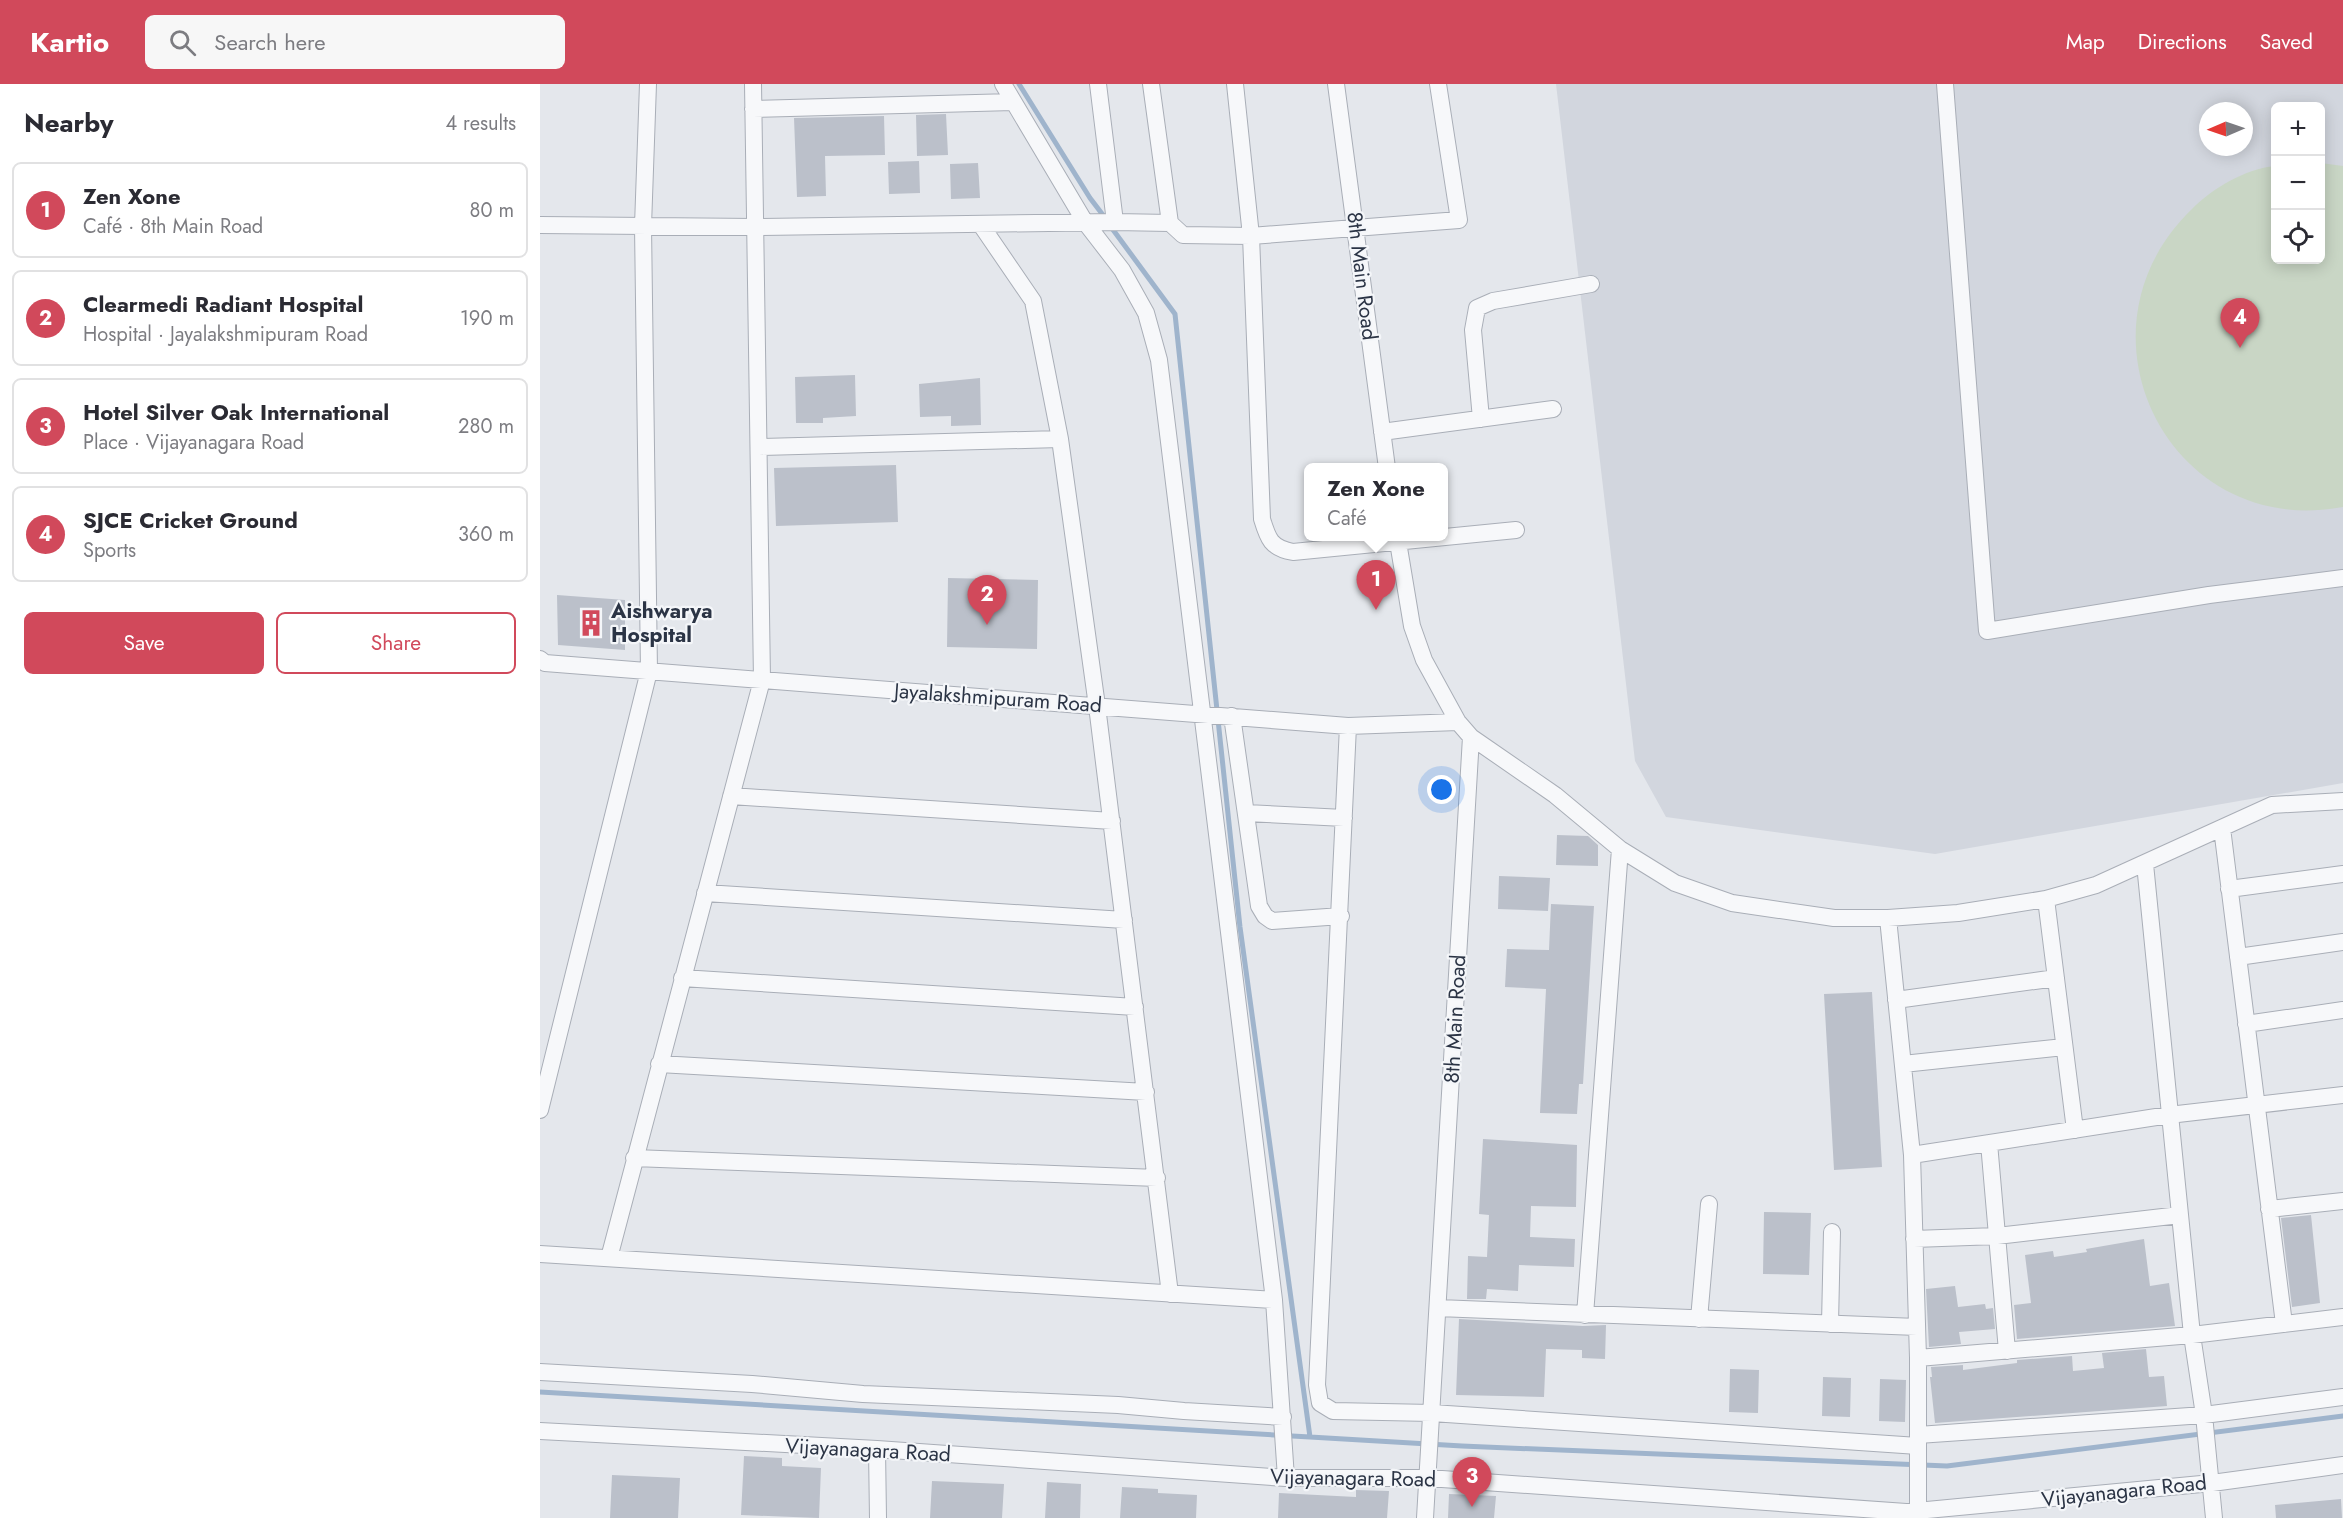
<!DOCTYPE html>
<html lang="en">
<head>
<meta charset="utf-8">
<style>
	:root { --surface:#fff; --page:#f7f7f7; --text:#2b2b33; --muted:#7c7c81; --line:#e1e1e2; --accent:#d1495b }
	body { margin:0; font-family:Jost,sans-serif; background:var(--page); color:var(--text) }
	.controls { position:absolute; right:18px; top:18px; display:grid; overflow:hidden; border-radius:9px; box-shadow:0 3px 15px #0003 }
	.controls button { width:54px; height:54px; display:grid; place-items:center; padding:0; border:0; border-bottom:2px solid var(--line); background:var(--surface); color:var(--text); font:30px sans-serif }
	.compass { position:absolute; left:1659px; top:18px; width:54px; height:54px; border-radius:50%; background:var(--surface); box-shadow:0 3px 15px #0003; rotate:268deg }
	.you { position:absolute; left:902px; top:706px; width:21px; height:21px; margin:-15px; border:4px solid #fff; border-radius:50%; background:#1a73e8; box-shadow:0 0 0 9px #1a73e833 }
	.badge { display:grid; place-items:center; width:39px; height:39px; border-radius:50%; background:var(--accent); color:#fff; font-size:20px; font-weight:700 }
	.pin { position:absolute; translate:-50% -50px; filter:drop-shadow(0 2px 3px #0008) }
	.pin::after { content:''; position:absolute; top:32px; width:21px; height:18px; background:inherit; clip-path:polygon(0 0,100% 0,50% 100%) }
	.popup { position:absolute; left:764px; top:379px; width:144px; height:78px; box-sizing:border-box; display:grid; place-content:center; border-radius:9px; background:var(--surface); filter:drop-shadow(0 2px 4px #0005); font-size:20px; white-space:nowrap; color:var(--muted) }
	.popup b { font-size:22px; color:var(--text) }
	.popup::after { content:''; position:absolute; left:50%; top:100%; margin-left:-12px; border:12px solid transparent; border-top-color:var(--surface) }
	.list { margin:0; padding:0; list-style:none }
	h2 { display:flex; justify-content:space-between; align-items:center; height:78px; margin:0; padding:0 24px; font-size:26px }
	h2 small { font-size:20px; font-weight:400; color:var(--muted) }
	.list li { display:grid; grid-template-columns:39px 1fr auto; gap:18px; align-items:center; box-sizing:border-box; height:96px; margin:0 12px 12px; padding:0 12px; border:2px solid var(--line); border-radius:9px }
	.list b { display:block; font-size:22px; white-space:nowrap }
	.list p { margin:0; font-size:20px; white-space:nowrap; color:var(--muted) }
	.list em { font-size:20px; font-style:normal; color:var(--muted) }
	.actions { display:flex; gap:12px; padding:18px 24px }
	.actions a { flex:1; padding:14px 0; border:2px solid var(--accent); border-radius:9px; text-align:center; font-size:21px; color:var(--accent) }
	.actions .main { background:var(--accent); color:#fff }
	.icon { flex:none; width:33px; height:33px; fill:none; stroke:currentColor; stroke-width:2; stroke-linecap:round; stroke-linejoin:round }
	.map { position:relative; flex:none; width:1803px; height:1434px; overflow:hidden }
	header { display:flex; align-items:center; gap:36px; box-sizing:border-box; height:84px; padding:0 30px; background:var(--accent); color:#fff }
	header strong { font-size:28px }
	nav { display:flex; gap:33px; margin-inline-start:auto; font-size:21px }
	.search { width:420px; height:54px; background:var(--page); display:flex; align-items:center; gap:15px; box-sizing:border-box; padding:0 21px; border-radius:9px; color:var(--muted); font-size:22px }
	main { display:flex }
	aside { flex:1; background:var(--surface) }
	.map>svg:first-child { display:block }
	.built { fill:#d2d6de; fill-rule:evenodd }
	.green { fill:#c9d6c5 }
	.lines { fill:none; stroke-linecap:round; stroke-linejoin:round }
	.stream { stroke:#9fb4cc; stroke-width:5 }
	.building { fill:#bbc0ca }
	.minor-casing { stroke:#a9aeb7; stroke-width:18 }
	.minor { stroke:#f7f8fa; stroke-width:16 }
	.labels { text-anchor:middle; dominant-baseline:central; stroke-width:4.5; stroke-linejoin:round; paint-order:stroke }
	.street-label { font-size:21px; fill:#2b3445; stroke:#f4f6f9 }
	.poi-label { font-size:21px; font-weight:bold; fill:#2b3445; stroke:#f4f6f9; text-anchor:start }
</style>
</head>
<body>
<header>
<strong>Kartio</strong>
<div class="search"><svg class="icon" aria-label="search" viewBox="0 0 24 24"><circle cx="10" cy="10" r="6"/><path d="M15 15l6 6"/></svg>Search here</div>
<nav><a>Map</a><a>Directions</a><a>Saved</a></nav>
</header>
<main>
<aside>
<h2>Nearby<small>4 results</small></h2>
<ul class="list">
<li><span class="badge">1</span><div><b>Zen Xone</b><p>Café · 8th Main Road</p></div><em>80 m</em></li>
<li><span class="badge">2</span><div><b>Clearmedi Radiant Hospital</b><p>Hospital · Jayalakshmipuram Road</p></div><em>190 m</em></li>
<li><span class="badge">3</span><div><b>Hotel Silver Oak International</b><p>Place · Vijayanagara Road</p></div><em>280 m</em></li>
<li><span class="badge">4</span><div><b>SJCE Cricket Ground</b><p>Sports</p></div><em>360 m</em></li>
</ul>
<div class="actions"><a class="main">Save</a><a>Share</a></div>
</aside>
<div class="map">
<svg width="1803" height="1434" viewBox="0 0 1803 1434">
	<rect width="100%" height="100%" fill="#e4e7ec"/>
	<path class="built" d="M1016,0h787v699l-408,71 -269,-37 -31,-56zM1736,22h44v154h-44zM1668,27h36v36h-36z"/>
	<path class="green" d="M1781,79l22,3v341c-174,33 -278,-176 -151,-298 21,-21 53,-40 83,-43l1,94h44z"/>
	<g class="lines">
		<path class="stream" d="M479,0l71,114 16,21
			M571,143l64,87 65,613 70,510 152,9 485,20 396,-50
			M0,1308l770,45"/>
	</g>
	<path class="building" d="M406,30l2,41 -31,1 -1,-41z
		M344,32l1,39 -60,1 1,40 -29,1 -3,-79z
		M379,77l1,32 -31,1 -1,-32z
		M438,79l2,35 -29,1 -1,-35z
		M315,291l1,41 -33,2v5h-27l-1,-46z
		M440,294l1,47 -30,1v-10l-31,1 -1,-33z
		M356,381l2,57 -122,4 -2,-58z
		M408,494l90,2 -1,69 -90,-2z
		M17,511l68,5v50l-67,-5z
		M1017,751l31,1 10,9v21l-42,-1z
		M959,792l51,2 -2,33 -50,-2z
		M1011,820l43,2 -11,178h-4l-2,30 -37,-1 6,-124 -41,-2 2,-38 42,1z
		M1332,908l10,175 -48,3 -10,-176z
		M943,1055l94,6 -1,62 -45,-1 -1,31 45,2 -1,28 -55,-2 -1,26 -31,-2 -1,10h-19l1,-43 19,1 2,-42 -10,-1z
		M1224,1128l47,1 -2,62 -46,-1z
		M1771,1131l9,88 -28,4 -11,-89z
		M1604,1155l6,47 19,-3 6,43 -158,13 -3,-34 17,-2 -6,-48 28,-4 1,6 33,-5 -1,-3z
		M1415,1202l3,21 27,-3 1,5 7,-1 2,21 -36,3 2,12 -32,3 -3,-58z
		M919,1235l124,7 23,-1 -1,34 -23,-1v-8l-36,-1 -2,48 -88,-2z
		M1606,1265l3,28 15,-1 3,30 -232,17 -5,-46h2l-1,-10 32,-2v5l54,-7v-3l55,-4 1,15 31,-3 -2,-15z
		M1190,1285l29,1 -1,43 -29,-1z
		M1283,1293l28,1 -1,39 -28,-1z
		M1340,1295l26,1 -1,42 -26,-1z
		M204,1372l38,2v8l39,2 -2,50 -78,-3z
		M72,1391l68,3 -2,40h-68z
		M392,1397l72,3 -2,34h-72z
		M507,1398l34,2 -1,34h-35z
		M582,1403l36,2v4l39,2 -1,23h-76z
		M816,1406l33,1 -2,27h-109l1,-25 77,4z
		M909,1410l47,2 -2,22h-46z
		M1801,1415l1,19h-66l-1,-13z"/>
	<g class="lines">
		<defs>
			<path id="minor" d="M463,0l82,138 37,48 24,43 13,47 115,940 12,178
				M558,0l17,138
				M611,0l19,139
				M695,0l16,152 11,283c6,20 9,29 31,33l223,-22
				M796,0l51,384
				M1405,0l42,547 222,-36 134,-17
				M213,25l260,-7
				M0,141l215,2 360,-5 55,1 13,12 68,1 208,-16 -21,-136
				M441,141l52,76 27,138 37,267 73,588
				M941,335l-8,-89 4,-22 16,-7 98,-17
				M842,348l171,-23
				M219,363l301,-8
				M857,452l15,90 12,34 34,62 13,15 84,58 65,54 55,34 57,20 102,15h54l70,-5 88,-14 50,-14 176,-80 71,-4
				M0,575l5,4 803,63 110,-4
				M692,632l27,190 6,10 7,5 69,-5
				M808,642l-31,659 3,18 13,8 99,2 486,33
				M191,712l381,25
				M706,729l98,5
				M1682,744l62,496
				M1605,780l47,471 12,80 10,103
				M1689,805l114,-15
				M165,809l419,27
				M1506,815l29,231
				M1348,834l24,237 6,203v153
				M1698,873l105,-15
				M142,894l453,29
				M1356,916l160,-22
				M1706,940l97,-14
				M119,980l487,28
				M1363,980l161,-17
				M0,1026l109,-439 -6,-445 5,-142
				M1449,1059l18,208
				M1372,1071l257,-40 174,-20
				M94,1074l523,20
				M1729,1125l74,-8
				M1374,1155l83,-3 183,-21
				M0,1170l734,46
				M69,1174l153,-578 -9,-596
				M898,1224l479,19
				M1045,1231l35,-466
				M1159,1235l10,-115
				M1290,1240l2,-92
				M1378,1274l274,-23 151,-18
				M0,1288l212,12 111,10 255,11 66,6 99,6
				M0,1347l337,18 409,29h142l478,34 306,-29 131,-18
				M1378,1351l286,-20 139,-18
				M337,1365l1,69
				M885,1434l46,-781"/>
		</defs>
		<use href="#minor" class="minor-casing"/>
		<use href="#minor" class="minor"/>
	</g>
	<defs>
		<symbol id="building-bare" viewBox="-9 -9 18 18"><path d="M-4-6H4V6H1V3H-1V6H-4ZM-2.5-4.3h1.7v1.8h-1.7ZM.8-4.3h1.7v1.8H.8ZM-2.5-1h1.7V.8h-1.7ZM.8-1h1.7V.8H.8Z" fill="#d1495b" stroke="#f4f6f9" stroke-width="2.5" paint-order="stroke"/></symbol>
	</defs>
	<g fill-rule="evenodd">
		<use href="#building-bare" x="32" y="520" width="38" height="38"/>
	</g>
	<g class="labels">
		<g class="street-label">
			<text transform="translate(822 192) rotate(83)">8th Main Road</text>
			<text transform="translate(458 614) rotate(4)">Jayalakshmipuram Road</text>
			<text transform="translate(915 935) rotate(-87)">8th Main Road</text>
			<text transform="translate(328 1366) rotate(3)">Vijayanagara Road</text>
			<text transform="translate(813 1394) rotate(1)">Vijayanagara Road</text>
			<text transform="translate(1584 1407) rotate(-6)">Vijayanagara Road</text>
		</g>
		<g class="poi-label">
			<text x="71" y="527">Aishwarya<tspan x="71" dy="24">Hospital</tspan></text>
		</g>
	</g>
</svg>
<div class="controls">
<button>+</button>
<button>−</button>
<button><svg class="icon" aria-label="locate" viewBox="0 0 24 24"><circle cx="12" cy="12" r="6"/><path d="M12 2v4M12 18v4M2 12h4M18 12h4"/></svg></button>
</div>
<svg class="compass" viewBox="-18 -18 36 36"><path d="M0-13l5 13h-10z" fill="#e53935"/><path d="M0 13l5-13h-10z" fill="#7c7c81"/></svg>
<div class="you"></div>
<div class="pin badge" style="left:836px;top:526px">1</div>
<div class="popup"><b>Zen Xone</b>Café</div>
<div class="pin badge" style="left:447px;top:541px">2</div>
<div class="pin badge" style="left:932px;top:1423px">3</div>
<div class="pin badge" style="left:1700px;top:264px">4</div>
</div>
</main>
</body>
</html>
